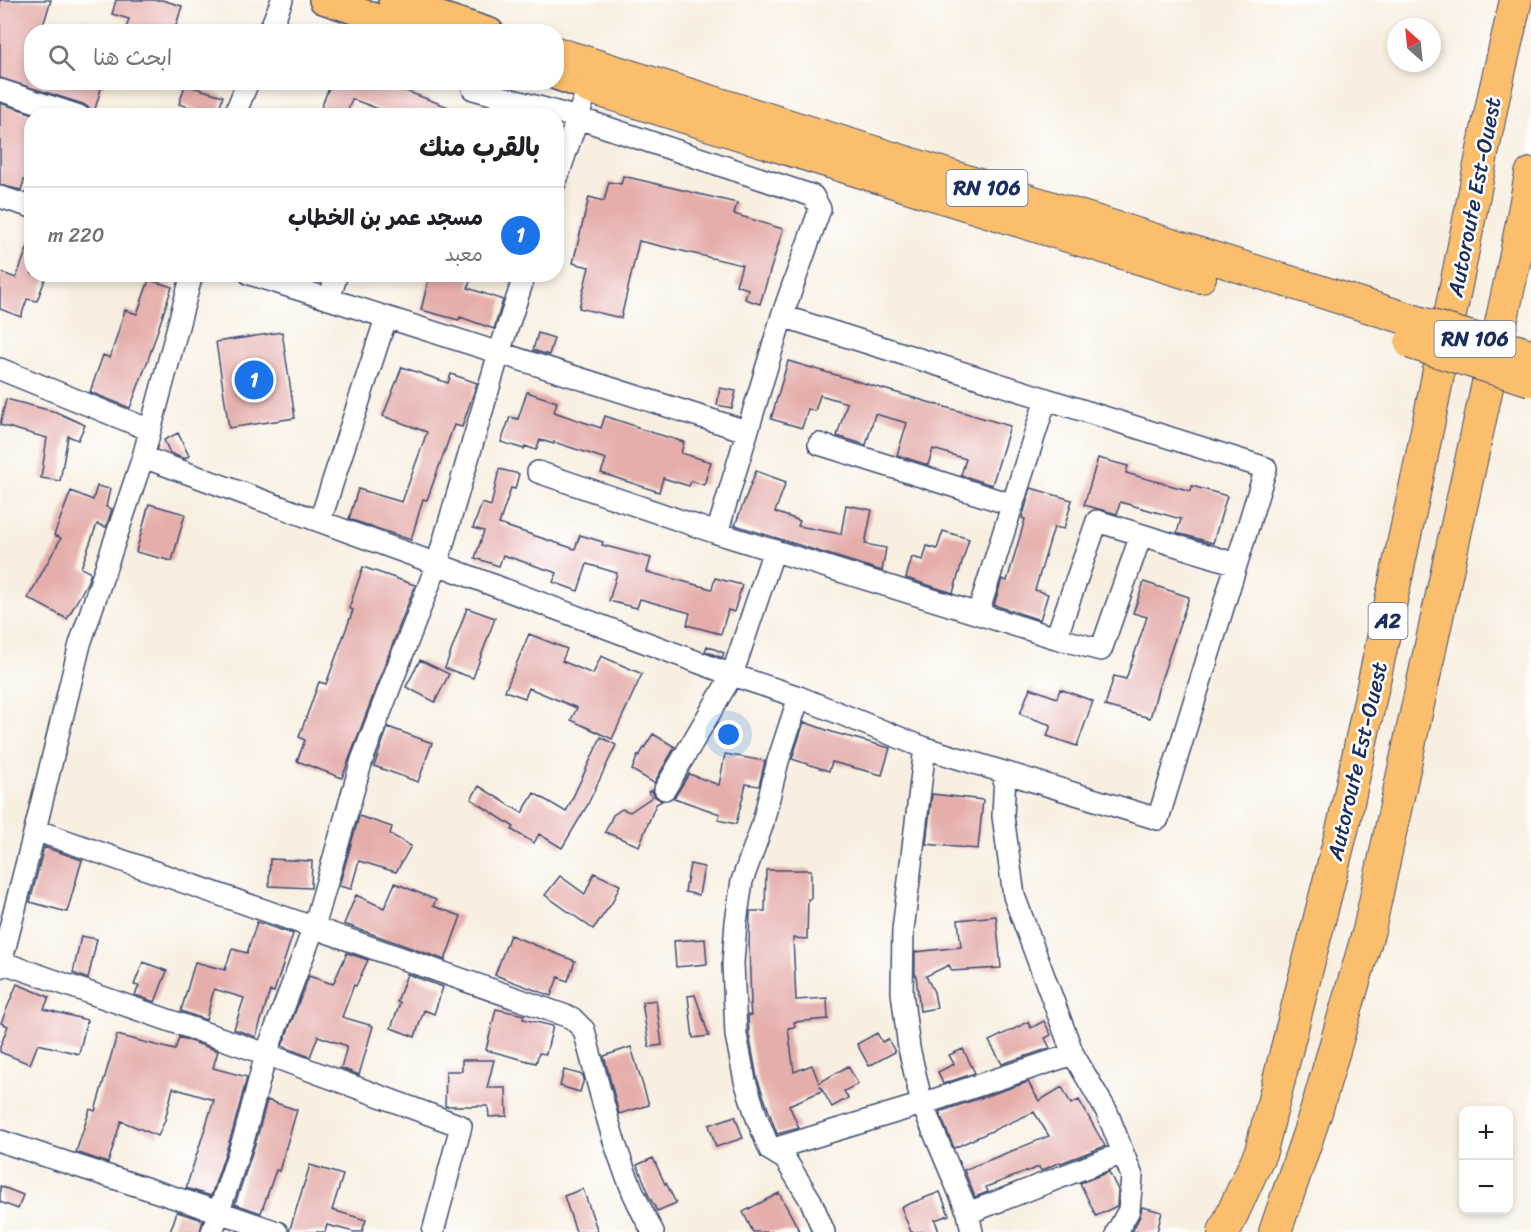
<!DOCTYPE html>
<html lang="ar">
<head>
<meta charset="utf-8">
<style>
	:root { --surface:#fff; --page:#f2f2f2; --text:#202124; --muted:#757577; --line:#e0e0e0; --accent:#1a73e8 }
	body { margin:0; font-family:Sriracha,"Playpen Sans Arabic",sans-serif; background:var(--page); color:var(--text); direction:rtl }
	.controls { position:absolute; right:18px; bottom:18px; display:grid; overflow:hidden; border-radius:12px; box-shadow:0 3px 9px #0003 }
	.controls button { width:54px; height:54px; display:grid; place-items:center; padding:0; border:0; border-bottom:2px solid var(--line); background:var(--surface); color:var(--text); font:30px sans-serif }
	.compass { position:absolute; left:1387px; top:18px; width:54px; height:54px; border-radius:50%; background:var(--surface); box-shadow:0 3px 9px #0003; rotate:333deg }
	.you { position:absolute; left:729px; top:735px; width:21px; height:21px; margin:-15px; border:4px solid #fff; border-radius:50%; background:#1a73e8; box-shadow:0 0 0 9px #1a73e833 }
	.badge { display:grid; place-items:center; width:39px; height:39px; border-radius:50%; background:var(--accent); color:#fff; font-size:20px; font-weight:700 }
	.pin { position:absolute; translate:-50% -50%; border:3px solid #fff; box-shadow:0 2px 6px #0006 }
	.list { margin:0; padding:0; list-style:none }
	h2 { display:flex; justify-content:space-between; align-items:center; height:78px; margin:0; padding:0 24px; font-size:26px }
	h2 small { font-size:20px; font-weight:400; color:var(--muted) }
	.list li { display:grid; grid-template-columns:39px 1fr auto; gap:18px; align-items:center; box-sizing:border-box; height:96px; padding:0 24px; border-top:2px solid var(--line) }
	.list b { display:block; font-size:22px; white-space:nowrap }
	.list p { margin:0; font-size:20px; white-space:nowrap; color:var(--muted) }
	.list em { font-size:20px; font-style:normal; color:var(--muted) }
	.icon { flex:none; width:33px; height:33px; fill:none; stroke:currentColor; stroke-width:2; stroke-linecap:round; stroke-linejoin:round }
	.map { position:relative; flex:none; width:1531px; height:1232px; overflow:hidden; direction:ltr }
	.search { position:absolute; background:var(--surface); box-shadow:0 3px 9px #0003; left:24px; top:24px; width:540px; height:66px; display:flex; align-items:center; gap:15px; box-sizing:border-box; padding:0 21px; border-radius:24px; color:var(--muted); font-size:22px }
	.panel { position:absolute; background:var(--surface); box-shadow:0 3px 9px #0003; left:24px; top:108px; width:540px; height:174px; border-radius:24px; direction:rtl }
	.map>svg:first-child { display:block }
	.building { fill:#e5aeab }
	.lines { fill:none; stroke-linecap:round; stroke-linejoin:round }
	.minor-casing { stroke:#3c4c72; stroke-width:24 }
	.major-casing { stroke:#3c4c72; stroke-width:30 }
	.highway-casing { stroke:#3c4c72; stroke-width:34 }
	.minor { stroke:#fff; stroke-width:21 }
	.major { stroke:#fabe6d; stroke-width:27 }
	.highway { stroke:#fabe6d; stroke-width:32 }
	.highway-bridge-casing { stroke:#3c4c72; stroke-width:34; stroke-linecap:butt }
	.highway-bridge { stroke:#fabe6d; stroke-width:32 }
	.labels { text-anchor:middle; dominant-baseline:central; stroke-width:5; stroke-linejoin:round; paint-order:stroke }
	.shield { fill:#fff; stroke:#5f6d8e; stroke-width:1.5 }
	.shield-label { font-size:21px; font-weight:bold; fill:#1b2f5e }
	.street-label { font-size:22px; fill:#1b2f5e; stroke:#fff }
</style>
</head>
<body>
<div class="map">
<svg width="1531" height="1232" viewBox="0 0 1531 1232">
	<rect width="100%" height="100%" fill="#fff"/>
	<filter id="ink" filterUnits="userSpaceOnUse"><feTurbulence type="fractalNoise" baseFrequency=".0167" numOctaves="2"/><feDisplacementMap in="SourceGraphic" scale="12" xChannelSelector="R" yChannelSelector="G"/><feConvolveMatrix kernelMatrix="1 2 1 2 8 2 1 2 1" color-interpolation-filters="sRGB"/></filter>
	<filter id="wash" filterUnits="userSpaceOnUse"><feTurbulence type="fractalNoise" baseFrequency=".008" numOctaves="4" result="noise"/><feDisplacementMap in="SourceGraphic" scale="24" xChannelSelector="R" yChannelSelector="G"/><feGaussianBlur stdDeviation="1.35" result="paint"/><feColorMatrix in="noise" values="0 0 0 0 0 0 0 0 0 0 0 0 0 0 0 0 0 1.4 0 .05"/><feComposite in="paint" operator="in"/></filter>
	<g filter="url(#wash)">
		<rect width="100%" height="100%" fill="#f8efe0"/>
		<g id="blocks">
			<path class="building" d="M0,0h51l-10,32h-9v50h71l-10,34 -4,-8 -6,-4 -83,-26z
				M116,0h46l20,6 -8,26h-49l4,-13 -17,-5z
				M331,82h51l85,32v2h-70l-45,-17 -6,17h-28z
				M185,85l38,11 -6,20h-19l1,-6 -20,-6z
				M0,103l34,11 -2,2v40l-11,34 -21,-5z
				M623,176l114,27 -3,11 49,15 -23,75 -15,-5 3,-10 -12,-4 6,-20 -103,-24 -18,77 -42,-10 10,-41 -16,-4 16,-66 15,4 5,-19 12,2z
				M30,241l2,1v32h15l-10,27 -10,-2 -6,18 -21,-8v-37l16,6z
				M430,274h29l12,4 -3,10 35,12 -9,29 -34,-12 -1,3 -38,-10z
				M149,280l23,7 -24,73 -18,48 -40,-16 13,-37 7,3 15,-48 12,4z
				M282,332l13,86 -66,10 -13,-86z
				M538,333l16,5 -5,17 -16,-5z
				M788,361l222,65 -18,59 -31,-10 5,-16 -33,-10 -5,16 -31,-10 10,-32 -32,-9 -9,31 -29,-9 10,-33 -27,-8 -5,16 -7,-2 -6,19 -31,-9z
				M402,367l46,16 3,-9 26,9 -15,44 -8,-2 -27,75 -4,-1 -12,41 -62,-21 9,-30 44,13 25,-70 -44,-16z
				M720,388l16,3 -4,17 -15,-3z
				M527,392l30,10 -3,10 47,16 4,-12 33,11 -1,1 47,14 -3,11 30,9 -7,23 -13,-4 -2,5 -26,-8 -4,14 -58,-19 5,-14 -52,-17v2l-14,-4 -4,10 -11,-4 -1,3 -23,-7 9,-25 8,2z
				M6,399l50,13 29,13 -7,15 -10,-4 -8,45 -19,-3 6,-40 -47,-13z
				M178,433l11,23 -5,3 -14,-6 -6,-13z
				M1098,458l30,8 -2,7 65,18 1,-5 35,10 -14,47 -36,-10 4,-14 -61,-17 -3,12 -33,-9z
				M499,469l20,5 -4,15 -4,-1 -12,36 76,25 5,-14 23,7 -1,3 49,13 -4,14 65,17 3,-11 27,7 -8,27 -6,-2 -7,24 -34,-9 3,-12 -50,-14 -3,9 -28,-7 8,-28 -30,-9 -9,27 -25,-9 4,-9 -54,-18 -4,11 -24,-8 9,-27 -11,-3 9,-25 9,3z
				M756,471l30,11 -11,30 25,9 -2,5 43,8 5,-29 26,5 -7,34 21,4 -4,23 -147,-46z
				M97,486l13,3 -4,18 6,2 -6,18 -9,-3 -16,44 10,5 -4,10 -20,36 -39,-21 33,-60 -7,-3 17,-44 22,9z
				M1031,488l41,12 -8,29 -10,-2 -19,63 13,4 -8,26 -46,-15 8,-26 5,2 18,-62 -3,-1z
				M149,504l36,10 -13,47 -36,-9z
				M943,531l26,8 -16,54 -47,-15 6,-21 11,3 4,-14 10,3z
				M363,567l52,18 -73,193 -45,-17 8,-21 -6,-3 20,-55 7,2 27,-74 -4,-2z
				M1144,582l45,15 -30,89 -9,32 -45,-12 9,-30 12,3 21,-62 -14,-4z
				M467,608l28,10 -22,60 -28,-10z
				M529,634l38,15 -5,12 31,13 8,-18 41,18 -30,65 -41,-19 6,-12 -48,-20 -4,10 -20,-7z
				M707,646l17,7 -2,5 -17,-7z
				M420,660l29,14 -14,28 -29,-15z
				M1030,688l27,10 3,-9 33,12 -16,45 -30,-10 4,-11 -31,-11z
				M804,722l31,11 55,15 -8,27 -50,-13 -3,9 -37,-12z
				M388,727l44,16 -14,39 -44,-16z
				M653,734l22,13 -21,36 -22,-13 6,-15 1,1z
				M601,737l15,8 -29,61 -25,42 -23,-14 -5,9 -22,-13 2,-3 -43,-28 8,-13 43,27 12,-20 32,19z
				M725,754l40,7 -6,25 -13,-2 -10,40 -18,-4 2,-6 -46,-16 15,-24 30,11z
				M652,790l2,6 8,5 -6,3 -17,42 -34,-14 8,-17 9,-6 8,3 22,-15 -4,-5z
				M932,794l51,6 -5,49 -52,-5z
				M359,816l33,11 -2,7 21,12 -15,26 -37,-11 -8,28 -12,-3z
				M44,847l38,13 -15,52 -37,-10z
				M270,859l42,2 -1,27 -42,-2z
				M690,864l14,3 -5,28 -14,-3z
				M766,870h45v29h-3l-1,40 -14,-1 3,62 31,-2 1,21 -34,3 1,5 -7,1 6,44 18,-7 7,18 29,-17 10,18 -14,7 4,7 -16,9 -12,-21 2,5 -33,14 10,23 -22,6 -20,-56 -8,-44 -1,-19h3l-1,-11h1l-2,-62 1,-28v-3h15z
				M594,873l26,12 -8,18 -19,26 -48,-34 15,-19 25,18z
				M395,883l41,17 -3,6 28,10 -16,44 -101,-36 12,-29 28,13z
				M996,916l5,52 -49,3 -3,-6 -23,11 8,16 3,16 -17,3 -4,-36h-1v-23l46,-5 -3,-27z
				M257,922l36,12 -19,58 -4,-1 -14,46 -22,-8 10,-31 -30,-9 -8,31 -25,-9 14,-49 30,8 7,-21 15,4z
				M510,935l65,26 -7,20 -10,-4 -7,19 -56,-21z
				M81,936l16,3 -9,40 -15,-6z
				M705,939l2,25 -31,3 -2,-26z
				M347,953l21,7 -12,26 -2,-1 -12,32 31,9 -14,49 -18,-7 6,-22 -29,-10 -8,21 -28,-11 27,-70 24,8z
				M143,962l24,9 -12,31 -20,-7 4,-9 -5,-1z
				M407,974l36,13 -9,27 -10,-4 -9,27 -24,-9 9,-25 -3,-1z
				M17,984l32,13 -5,12 43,11 -8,34 -41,-10 -8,20 -30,-12v-5l8,-21 -7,-3z
				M695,995l14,41 -16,2 -5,-42z
				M656,1000l6,45 -13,2 -7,-45z
				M496,1009l28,6 -1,4 30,7 -7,28 -7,-1 -3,10 -50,-13z
				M1044,1021l7,14 -6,3 5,10 -48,16 -13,-23 39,-19 3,6z
				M877,1033l5,9 6,-3 7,13 -26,14 -12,-22z
				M117,1035l58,15 4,-13 39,14 -5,17 34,9 -14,53 -22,66 -25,-8 28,-88 -41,-12 -8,32 -7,16 -37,-15 -13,42 -32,-11 14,-43 5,2z
				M631,1047l18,58 -30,9 -15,-58z
				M963,1049l12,24 -32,11 -5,-12 16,-8 -5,-9z
				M462,1060h32l-7,28h19l1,28 -18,1 -1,-11h-43l1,-35h16z
				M564,1070l19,5 1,4 -4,13 -20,-6z
				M1028,1082l11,19 23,-14 9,17 8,-4 26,46 -44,17 -1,-1 -19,9 -2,-4 -53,20 2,5 -13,5 -11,-27 85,-34 -15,-24 -80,36 -15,-36z
				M267,1100l30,10 -18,61 -3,-1 -15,43 -26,-9 22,-66z
				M735,1116l8,22 -27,9 -7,-22z
				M653,1158l12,26 1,-1 10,20 -19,8 -10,-19 1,-1 -11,-26z
				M310,1165l33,10 -11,35 34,10 -4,12h-8l-27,-7 -2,7h-36z
				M1109,1172l9,18 -1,16 -21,10 -16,-33z
				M0,1186l23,9 -5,14 -18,-7z
				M583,1189l15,43h-22l-12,-36z
				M940,1192l9,23 -14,5 4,12h-28l-10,-25z
				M779,1193l21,39h-47l-10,-20z
				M1142,1207l20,5 -5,20h-25l8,-16z
				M177,1212l26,8 -3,12h-30z"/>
		</g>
	</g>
	<g filter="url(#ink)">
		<use href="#blocks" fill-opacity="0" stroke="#3c4c72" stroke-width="1.5"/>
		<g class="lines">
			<defs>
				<path id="minor" d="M269,32l13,-32
					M473,89l105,29 235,78 7,13 -38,107
					M0,90l79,26
					M234,116l14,-34
					M556,181l32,-94
					M0,197l32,10
					M250,274l496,157
					M329,299l8,-25
					M0,369l150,61
					M819,444l194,61
					M143,457l294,107 295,111 67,22 126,51 233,71 108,-351 -484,-152 -65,217
					M538,472l179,61 339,105 45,12 40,-115
					M320,521l66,-203
					M978,613l68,-214
					M1056,638l41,-117 139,43
					M799,697l-21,64 -16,65 -20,55 -6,41 -3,41 3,72 9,46 12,37 13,32 15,9 26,42 13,31
					M925,748l-22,182 -1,62 7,56 13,56 46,109 4,19
					M1005,773l-2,43 11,80 59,158 34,58 25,64 -3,34 -12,22
					M665,789l67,-114 42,-125
					M35,830l537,188 12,12c18,68 33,140 69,202
					M1,962l265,92 195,72 -28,106
					M0,967l35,-137 45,-186 63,-187 49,-183
					M0,1141l219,71 58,20
					M770,1150l152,-46 151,-50
					M968,1213l155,-60
					M212,1232l33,-98 21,-80 48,-127 48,-167 75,-196 62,-211 26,-79"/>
				<path id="major" d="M323,0l97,32
					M392,0l98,32
					M556,76l32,11"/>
				<path id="highway" d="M556,53l862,269
					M588,87l612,190
					M1224,1232l37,-81 83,-329 76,-357 74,-370 22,-95
					M1275,1232l41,-120 53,-182 147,-676 15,-80"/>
			</defs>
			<use href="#minor" class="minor-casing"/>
			<use href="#major" class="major-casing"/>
			<use href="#highway" class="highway-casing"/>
			<use href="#minor" class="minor"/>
			<use href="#major" class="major"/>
			<use href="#highway" class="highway"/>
			<defs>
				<path id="highway-bridge" d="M1418,322l113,33
					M1411,343l120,37"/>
			</defs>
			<use href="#highway-bridge" class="highway-bridge-casing"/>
			<use href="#highway-bridge" class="highway-bridge"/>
		</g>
	</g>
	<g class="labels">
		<g class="shield">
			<rect x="946.5" y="170" width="81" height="36" rx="4.5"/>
			<rect x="1434.5" y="321" width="81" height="36" rx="4.5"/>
			<rect x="1368.5" y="603" width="39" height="36" rx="4.5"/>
		</g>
		<g class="shield-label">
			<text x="987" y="188">RN 106</text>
			<text x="1475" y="339">RN 106</text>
			<text x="1388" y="621">A2</text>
		</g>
		<g class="street-label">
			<text transform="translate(1474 197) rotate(-79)">Autoroute Est-Ouest</text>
			<text transform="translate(1357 761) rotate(-77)">Autoroute Est-Ouest</text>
		</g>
	</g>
</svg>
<div class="controls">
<button>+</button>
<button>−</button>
</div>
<svg class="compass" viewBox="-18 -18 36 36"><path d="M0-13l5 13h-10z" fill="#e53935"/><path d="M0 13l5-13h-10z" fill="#757577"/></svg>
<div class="you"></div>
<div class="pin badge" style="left:254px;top:380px">1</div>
<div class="search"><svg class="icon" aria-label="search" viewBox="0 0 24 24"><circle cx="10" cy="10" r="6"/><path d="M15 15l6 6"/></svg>ابحث هنا</div>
<section class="panel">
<h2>بالقرب منك<small></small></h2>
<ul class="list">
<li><span class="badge">1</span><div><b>مسجد عمر بن الخطاب</b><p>معبد</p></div><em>220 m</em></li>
</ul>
</section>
</div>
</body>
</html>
